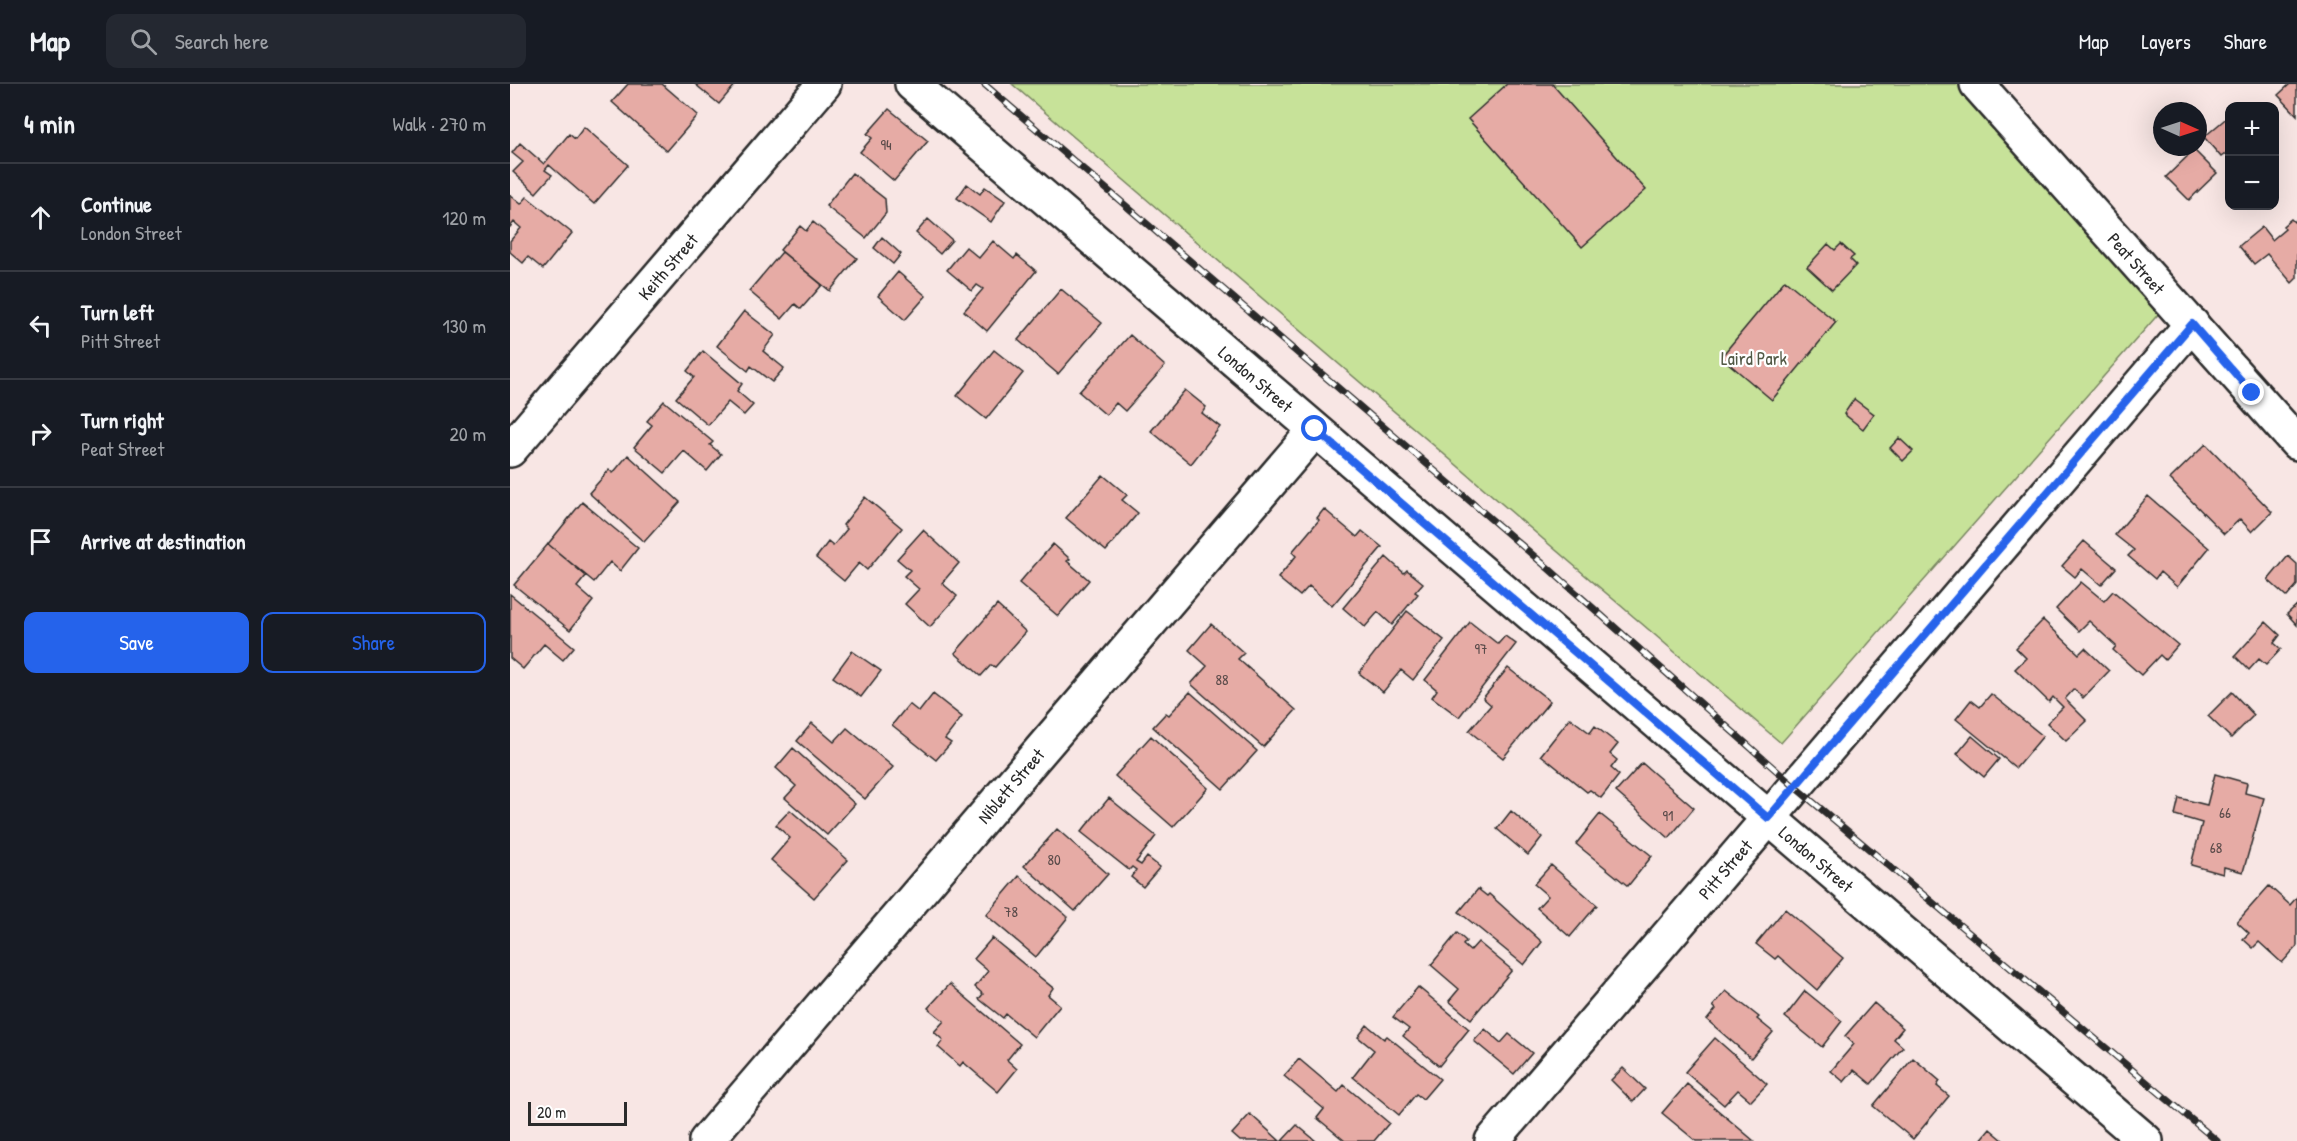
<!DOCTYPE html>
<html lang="en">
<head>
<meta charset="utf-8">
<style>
	:root { --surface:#171b24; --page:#242831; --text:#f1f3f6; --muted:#9ea1a6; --line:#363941; --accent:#2563eb }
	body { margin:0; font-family:"Patrick Hand",sans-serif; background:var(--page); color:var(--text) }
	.controls { position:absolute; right:18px; top:18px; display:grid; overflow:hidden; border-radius:12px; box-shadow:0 6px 24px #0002 }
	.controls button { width:54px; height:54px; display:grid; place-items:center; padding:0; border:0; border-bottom:2px solid var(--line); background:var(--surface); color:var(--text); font:30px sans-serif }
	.compass { position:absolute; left:1643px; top:18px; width:54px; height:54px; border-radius:50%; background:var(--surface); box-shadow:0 6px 24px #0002; rotate:93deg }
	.scale { position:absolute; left:18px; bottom:15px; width:99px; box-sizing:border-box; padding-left:6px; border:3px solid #2b2b2b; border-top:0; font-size:16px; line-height:21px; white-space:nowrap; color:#2b2b2b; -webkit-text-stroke:4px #fff; paint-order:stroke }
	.stop { position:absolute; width:18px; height:18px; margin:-14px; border:4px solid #2563eb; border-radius:50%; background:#fff }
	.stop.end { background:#2563eb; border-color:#fff; box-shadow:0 2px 6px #0008 }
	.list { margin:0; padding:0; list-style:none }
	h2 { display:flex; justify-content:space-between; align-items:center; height:78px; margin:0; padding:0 24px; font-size:26px }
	h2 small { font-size:20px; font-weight:400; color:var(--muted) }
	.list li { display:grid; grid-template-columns:39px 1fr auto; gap:18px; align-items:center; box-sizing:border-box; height:108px; padding:0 24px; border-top:2px solid var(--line) }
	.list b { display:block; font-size:22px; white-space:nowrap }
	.list p { margin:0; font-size:20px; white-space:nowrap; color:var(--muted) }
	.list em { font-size:20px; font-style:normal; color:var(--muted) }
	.actions { display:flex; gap:12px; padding:18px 24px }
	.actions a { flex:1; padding:14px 0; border:2px solid var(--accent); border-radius:12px; text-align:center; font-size:21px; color:var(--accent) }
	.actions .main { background:var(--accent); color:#fff }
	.icon { flex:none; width:33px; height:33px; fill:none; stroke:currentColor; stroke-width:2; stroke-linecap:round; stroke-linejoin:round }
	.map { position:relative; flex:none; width:1787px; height:1057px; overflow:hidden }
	header { display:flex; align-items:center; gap:36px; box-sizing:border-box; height:84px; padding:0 30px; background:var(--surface); border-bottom:2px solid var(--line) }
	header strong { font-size:28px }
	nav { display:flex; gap:33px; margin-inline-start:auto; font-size:21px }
	.search { width:420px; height:54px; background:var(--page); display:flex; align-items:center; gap:15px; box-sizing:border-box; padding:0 21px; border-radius:12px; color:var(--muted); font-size:22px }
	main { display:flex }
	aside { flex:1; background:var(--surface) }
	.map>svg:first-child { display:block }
	.green { fill:#c7e299; stroke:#798662; stroke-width:1.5 }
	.building { fill:#e6aba5; stroke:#2b2b2b; stroke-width:1.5 }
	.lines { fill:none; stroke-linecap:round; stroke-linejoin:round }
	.minor-casing { stroke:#2b2b2b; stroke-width:38 }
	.minor { stroke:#fff; stroke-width:33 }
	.rail-casing { stroke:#2b2b2b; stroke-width:7 }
	.rail { stroke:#fff; stroke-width:4.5; stroke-dasharray:14; stroke-linecap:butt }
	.route { stroke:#2563eb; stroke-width:8 }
	.labels { text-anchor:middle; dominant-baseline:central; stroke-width:4.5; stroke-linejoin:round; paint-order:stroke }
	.number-label { font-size:15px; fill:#5a4b4a }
	.street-label { font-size:18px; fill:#2b2b2b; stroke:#fff }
	.park-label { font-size:18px; fill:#525946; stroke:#fff }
</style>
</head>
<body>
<header>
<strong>Map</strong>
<div class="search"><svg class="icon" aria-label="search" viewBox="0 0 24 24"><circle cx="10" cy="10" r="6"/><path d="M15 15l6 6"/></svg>Search here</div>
<nav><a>Map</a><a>Layers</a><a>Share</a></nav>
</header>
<main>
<aside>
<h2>4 min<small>Walk · 270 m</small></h2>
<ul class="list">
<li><svg class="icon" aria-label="ahead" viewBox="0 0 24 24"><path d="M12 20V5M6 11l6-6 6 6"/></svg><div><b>Continue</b><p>London Street</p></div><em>120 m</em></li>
<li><svg class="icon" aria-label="left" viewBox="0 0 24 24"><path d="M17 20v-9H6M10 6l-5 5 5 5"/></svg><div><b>Turn left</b><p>Pitt Street</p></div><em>130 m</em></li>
<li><svg class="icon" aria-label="right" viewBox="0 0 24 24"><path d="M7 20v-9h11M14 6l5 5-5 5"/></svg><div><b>Turn right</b><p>Peat Street</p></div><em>20 m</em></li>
<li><svg class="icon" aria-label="arrive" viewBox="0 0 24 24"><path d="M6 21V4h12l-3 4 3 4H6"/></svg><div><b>Arrive at destination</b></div></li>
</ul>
<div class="actions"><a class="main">Save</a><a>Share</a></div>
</aside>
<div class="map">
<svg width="1787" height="1057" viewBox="0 0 1787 1057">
	<rect width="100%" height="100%" fill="#f8e6e4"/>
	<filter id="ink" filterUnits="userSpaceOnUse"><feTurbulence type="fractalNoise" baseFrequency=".0167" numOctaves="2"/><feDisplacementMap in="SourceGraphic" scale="12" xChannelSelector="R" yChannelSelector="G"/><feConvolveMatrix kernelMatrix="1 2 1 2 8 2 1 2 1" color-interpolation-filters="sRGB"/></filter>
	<g filter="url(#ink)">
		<path class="green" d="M502,0h947l203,226 -381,433z"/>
		<path class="building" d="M118,0h34l36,31 -31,36 -55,-49z
			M185,0h41l-17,20z
			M997,0h45l94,106 -64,57 -114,-128z
			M1780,0h7v31l-19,-20z
			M379,25l39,32 -34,40 -34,-29 12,-14 -5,-4z
			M1720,31v35l-9,7 -17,-20z
			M74,43l44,38 -34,39 -45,-39 -4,5 7,5 -16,18 -23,-21 10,-10 -11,-9 8,-10 24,21 25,-30 6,5z
			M1684,66l23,23 -28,27 -23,-23z
			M342,89l33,26 1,14 -20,25 -40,-32z
			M457,100l13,10 5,-7 20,14 -14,21 -34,-24z
			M0,111l11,9 6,-7 45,36 -29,36 -15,-12 -5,6 -13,-11v-11l11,-13 -7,-6 -4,5z
			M418,135l24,21 -12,14 -24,-21z
			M1781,135l3,3 3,-3v59l-5,5 -25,-29 -13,10 -15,-18 23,-19 10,13 13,-11 -2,-3z
			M303,138l44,36 -27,33 -50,-41 20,-24 6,5z
			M372,153l19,17 -8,10 -19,-16z
			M483,157l21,18 3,-4 19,16 -49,60 -23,-20 19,-22 -6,-4 -5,6 -25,-21 19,-23 13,11z
			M1318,160l7,6 6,-6 13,12 -4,3 6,6 -24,25 -25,-23z
			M272,168l40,33 -21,24 -6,-5 -13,15 -33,-28z
			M388,188l28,24 -21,24 -27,-24z
			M1275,196l51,42 -64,78 -51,-43z
			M551,205l41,34 -44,51 -40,-34z
			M234,227l31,24 -12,16 21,17 -12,14 -21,-16 -3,5 -31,-25z
			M620,251l35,31 -40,45 -9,-8 -10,12 -27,-23z
			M484,266l29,23 -37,46 -29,-23z
			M193,267l39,33 -5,7 16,14 -9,10 -16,-13 -20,23 -32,-27 18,-21 -7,-6z
			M675,306l21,17 -4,6 18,14 -29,37 -40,-33z
			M1344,315l20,15 -11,15 -19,-15z
			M154,317l49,41 -3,3 11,9 -14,17 -23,-20 -19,22 -31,-26 18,-22 -5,-4z
			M1389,354l14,13 -10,10 -13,-13z
			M1696,360l66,68 -20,20 -12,-13 -16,15 -54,-55z
			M118,371l52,47 -36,40 -55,-49 20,-23 4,3z
			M593,391l24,20 -5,5 16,13 -32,38 -40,-33z
			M1638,412l61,52 -32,39 -17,-15 -5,7 -27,-23 6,-6 -19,-15z
			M355,413l37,31 -35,42 -8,-7 -15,18 -28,-23 12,-16 5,4 14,-17 -4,-4z
			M72,418l56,46 -18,23 -10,-9 -16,20 -46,-38z
			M814,425l33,28 5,-6 20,16 -50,59 -23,-20 -9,10 -22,-18 18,-22 -4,-4 27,-32 -2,-2z
			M413,446l36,33 -17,20 15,13 -27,31 -25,-23 14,-15 -15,-13 6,-6 -13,-11z
			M1574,457l32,27 -15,17 -19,-16 -7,8 -13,-11z
			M38,460l38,32 -9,11 16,14 -23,29 -56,-45z
			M543,460l17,15 -3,2 22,19 -31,36 -39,-33z
			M1778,472l9,8v21l-10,12 -19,-17z
			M876,473l18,16 3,-3 16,13 -8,9 3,2 -26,31 -14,-13 -13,15 -22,-19z
			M1571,498l23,19 9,-10 65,54 -13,15 -5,-5 -19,20 -28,-25 3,-4 -27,-25 -10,10 -23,-22z
			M0,510l64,53 -11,13 -19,-16 -21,25 -13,-11z
			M487,521l29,27 -31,35 -4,-2 -10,11 -26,-23z
			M1787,521v20l-10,-11z
			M897,527l37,29 -31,40 -12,-10 -18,22 -24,-19z
			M1533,536l36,34 6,-6 24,23 -26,27 -9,-9 -9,10 22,22 -21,20 -19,-18 16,-16 -10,-10 -4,5 -34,-33 11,-11 -10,-10z
			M960,538l28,22 7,-8 11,8 -57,73 -27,-20 5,-7 -12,-10z
			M1756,538l14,13 -6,8 7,6 -15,16 -7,-6 -10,11 -14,-14z
			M701,540l33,29 -6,6 58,51 -33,37 -72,-63 16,-18 -18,-16z
			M342,567l29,20 -20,26 -28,-20z
			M998,584l42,33 -47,57 -34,-27 22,-26 -8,-7z
			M680,608l67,59 -34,38 -70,-62 13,-14 3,2z
			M1722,608l22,23 -23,23 -23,-22z
			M423,610l29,23 -17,22 6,4 -15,17 -44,-35 17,-21 10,8z
			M1481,610l52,42 -27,32 -60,-49 15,-19 9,7z
			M1060,634l20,15 5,-7 23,18 -8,10 7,6 -6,8 8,7 -18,23 -11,-8 -3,2 -46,-37z
			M302,639l22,19 13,-14 46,39 -28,32 -68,-58z
			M641,652l57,52 -35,39 -58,-51z
			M1462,652l27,23 -15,18 -27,-23z
			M283,664l62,56 -28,31 -42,-37 11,-12 -20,-18z
			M1132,679l52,45 -25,30 -53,-46z
			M1705,690l32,9 -2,10 19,5 -21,74 -19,-5 -1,7 -32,-9 11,-42 -27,-8 4,-17 28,7z
			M599,714l47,38 -20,26 5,3 6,-8 13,10 -17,20 -12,-10 5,-7 -4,-3 -3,3 -48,-38z
			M280,726l58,50 -34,38 -43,-38 19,-22 -14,-13z
			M1001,727l31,26 -14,18 -31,-26z
			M1090,730l52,42 -24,30 -52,-42z
			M547,745l51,45 -33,37 -51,-45z
			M1041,781l46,40 -27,32 -33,-29 11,-12 -14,-12z
			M509,792l49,41 -32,40 -50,-42z
			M1759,802l21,19 7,-8v49l-15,17 -23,-21 -6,6 -10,-9 6,-6 -12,-11z
			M968,805l9,7 2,-2 53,48 -18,23 -65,-53z
			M1275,825l58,49 -26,32 -39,-34 -3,3 -19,-15z
			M947,849l9,8 -3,4 7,6 8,-9 34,28 -41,49 -22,-18 10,-12 -28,-24z
			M482,854l61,50 -5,7 12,10 -26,32 -28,-23 -3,4 -24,-19 4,-5 -8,-7 13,-16 -14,-12z
			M440,900l70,60 -13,16 10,9 -19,23 -35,-30 -3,4 -22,-19 5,-7 -9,-8 10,-11 -16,-13z
			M908,903l51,42 -30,37 -36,-30 6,-7 -16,-12z
			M1216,907l33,26 -2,2 16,13 -22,26 -44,-38 9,-11 -3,-3z
			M1295,907l37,30 -20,26 -37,-30z
			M1364,919l29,25 -9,11 9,8 -32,37 -17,-14 -10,12 -13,-11 23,-27 -9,-8z
			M857,941l17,14 3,-3 53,43 -17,20 -7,-5 -17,21 -46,-38 21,-27 -16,-13z
			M975,945l16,14 8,-9 23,19 -18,21 -40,-33z
			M1205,954l52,46 -16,17 -13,-11 -14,15 -39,-33z
			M1403,974l27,23 -3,5 12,10 -36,43 -40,-33z
			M789,975l39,33 6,-7 45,38 -15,18h-29l-28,-23 7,-9 -40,-33z
			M1113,984l22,21 -12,13 -22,-22z
			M1177,1000l67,57h-58l-34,-28z
			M740,1030l30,27h-40l-8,-7z
			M787,1041l19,16h-34z
			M1480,1045l14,12h-24z"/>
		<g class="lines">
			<defs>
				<g id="minor">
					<path id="s1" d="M402,0l1234,1057"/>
					<path id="s2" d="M1467,0l320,359"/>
					<path id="s3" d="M0,366l314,-366"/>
					<path id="s4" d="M196,1057l609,-711"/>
					<path id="s5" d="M982,1057l700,-817"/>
				</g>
			</defs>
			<use href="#minor" class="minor-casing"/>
			<use href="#minor" class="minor"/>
			<defs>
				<path id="rail" d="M474,0l564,484 247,219 422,354"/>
			</defs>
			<use href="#rail" class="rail-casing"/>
			<use href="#rail" class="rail"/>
		</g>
	</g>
	<g class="lines" filter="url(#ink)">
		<path class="route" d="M805,345l453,389 424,-494 60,69"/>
	</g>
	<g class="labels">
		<g class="number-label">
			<text x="376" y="60">94</text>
			<text x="971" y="564">97</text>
			<text x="712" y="595">88</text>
			<text x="1715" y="728">66</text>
			<text x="1158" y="731">91</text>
			<text x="1706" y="763">68</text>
			<text x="544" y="775">80</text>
			<text x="501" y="827">78</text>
		</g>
		<g class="street-label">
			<text stroke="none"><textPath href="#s2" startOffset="240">Peat Street</textPath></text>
			<text stroke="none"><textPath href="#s3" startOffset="242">Keith Street</textPath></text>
			<text stroke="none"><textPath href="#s1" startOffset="453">London Street</textPath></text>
			<text stroke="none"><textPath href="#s4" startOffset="468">Niblett Street</textPath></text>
			<text stroke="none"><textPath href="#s1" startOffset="1191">London Street</textPath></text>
			<text stroke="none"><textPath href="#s5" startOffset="358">Pitt Street</textPath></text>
		</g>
		<g class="park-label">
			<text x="1244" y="274">Laird Park</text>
		</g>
	</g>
</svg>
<div class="controls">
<button>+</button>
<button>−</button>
</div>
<svg class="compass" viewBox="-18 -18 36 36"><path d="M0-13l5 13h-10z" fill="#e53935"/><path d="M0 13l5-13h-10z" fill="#9ea1a6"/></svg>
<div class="scale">20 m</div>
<div class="stop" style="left:805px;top:345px"></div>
<div class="stop end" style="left:1742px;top:309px"></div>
</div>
</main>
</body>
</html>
